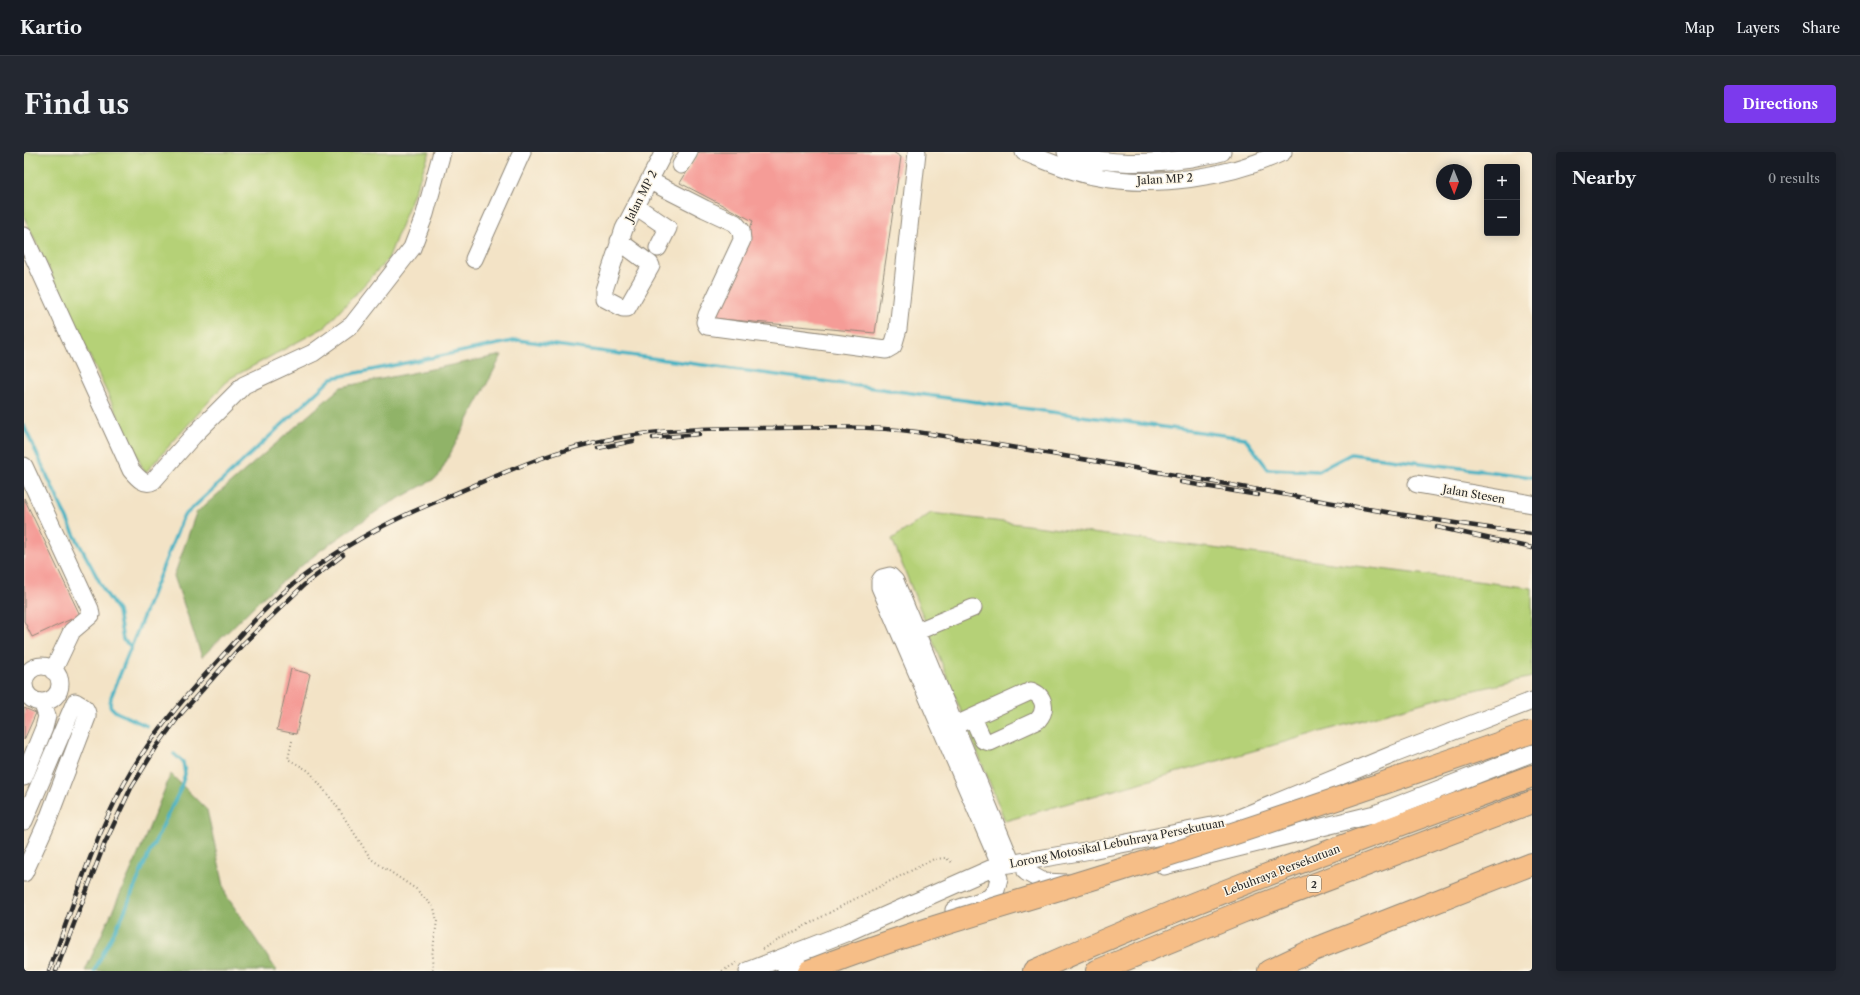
<!DOCTYPE html>
<html lang="en">
<head>
<meta charset="utf-8">
<style>
	:root { --surface:#171b24; --page:#242831; --text:#f1f3f6; --muted:#9ea1a6; --line:#363941; --accent:#7c3aed }
	body { margin:0; font-family:"Libre Caslon Text",serif; background:var(--page); color:var(--text) }
	.controls { position:absolute; right:12px; top:12px; display:grid; overflow:hidden; border-radius:4px; box-shadow:0 2px 10px #0003 }
	.controls button { width:36px; height:36px; display:grid; place-items:center; padding:0; border:0; border-bottom:1px solid var(--line); background:var(--surface); color:var(--text); font:20px sans-serif }
	.compass { position:absolute; left:1412px; top:12px; width:36px; height:36px; border-radius:50%; background:var(--surface); box-shadow:0 2px 10px #0003; rotate:179deg }
	.list { margin:0; padding:0; list-style:none }
	h2 { display:flex; justify-content:space-between; align-items:center; height:52px; margin:0; padding:0 16px; font-size:17px }
	h2 small { font-size:13px; font-weight:400; color:var(--muted) }
	.map { position:relative; flex:none; width:1508px; height:819px; overflow:hidden; border-radius:4px }
	header { display:flex; align-items:center; gap:24px; box-sizing:border-box; height:56px; padding:0 20px; background:var(--surface); border-bottom:1px solid var(--line) }
	header strong { font-size:19px }
	nav { display:flex; gap:22px; margin-inline-start:auto; font-size:14px }
	.intro { display:flex; align-items:center; justify-content:space-between; box-sizing:border-box; height:96px; padding:0 24px }
	h1 { margin:0; font-size:28px }
	.button { padding:10px 18px; border-radius:4px; background:var(--accent); color:#fff; font-size:14px; font-weight:700 }
	main { display:flex; gap:24px; padding:0 24px }
	aside { flex:1; background:var(--surface); border-radius:4px; box-shadow:0 2px 10px #0003 }
	.map>svg:first-child { display:block }
	.green { fill:#b5d177; stroke:#707e51 }
	.forest { fill:#90b368; stroke:#5e6f4a }
	.lines { fill:none; stroke-linecap:round; stroke-linejoin:round }
	.stream { stroke:#46b2c3; stroke-width:3.5 }
	.building { fill:#f59c97 }
	.minor-casing { stroke:#8f8778; stroke-width:19 }
	.highway-casing { stroke:#8f8778; stroke-width:24 }
	.path { stroke:#8f8778; stroke-width:2; stroke-dasharray:1 3; stroke-linecap:butt }
	.minor { stroke:#fff; stroke-width:17 }
	.highway { stroke:#f6be87; stroke-width:22 }
	.rail-casing { stroke:#2b2b2b; stroke-width:4.5 }
	.rail { stroke:#fcf5e5; stroke-width:3; stroke-dasharray:9; stroke-linecap:butt }
	.highway-bridge-casing { stroke:#8f8778; stroke-width:24; stroke-linecap:butt }
	.highway-bridge { stroke:#f6be87; stroke-width:22 }
	.labels { text-anchor:middle; dominant-baseline:central; stroke-width:3; stroke-linejoin:round; paint-order:stroke }
	.shield { fill:#fcf5e5; stroke:#6a6863; stroke-width:1 }
	.shield-label { font-size:10px; font-weight:bold; fill:#2b2b2b }
	.street-label { font-size:11px; fill:#2b2b2b; stroke:#fcf5e5 }
</style>
</head>
<body>
<header>
<strong>Kartio</strong>
<nav><a>Map</a><a>Layers</a><a>Share</a></nav>
</header>
<div class="intro"><h1>Find us</h1><a class="button">Directions</a></div>
<main>
<div class="map">
<svg width="1508" height="819" viewBox="0 0 1508 819">
	<rect width="100%" height="100%" fill="#fcf5e5"/>
	<filter id="ink" filterUnits="userSpaceOnUse"><feTurbulence type="fractalNoise" baseFrequency=".025" numOctaves="2"/><feDisplacementMap in="SourceGraphic" scale="8" xChannelSelector="R" yChannelSelector="G"/><feConvolveMatrix kernelMatrix="1 2 1 2 8 2 1 2 1" color-interpolation-filters="sRGB"/></filter>
	<filter id="wash" filterUnits="userSpaceOnUse"><feTurbulence type="fractalNoise" baseFrequency=".012" numOctaves="4" result="noise"/><feDisplacementMap in="SourceGraphic" scale="16" xChannelSelector="R" yChannelSelector="G"/><feGaussianBlur stdDeviation="0.9" result="paint"/><feColorMatrix in="noise" values="0 0 0 0 0 0 0 0 0 0 0 0 0 0 0 0 0 1.4 0 .05"/><feComposite in="paint" operator="in"/></filter>
	<g filter="url(#wash)">
		<rect width="100%" height="100%" fill="#f3e3c6"/>
		<path class="green" d="M0,0h406l-42,107 -63,68 -96,52 -84,94 -121,-256z
			M907,361l601,75v89l-92,21 -435,123 -113,-282z"/>
		<path class="forest" d="M478,203l-64,122 -55,30 -62,43 -60,49 -59,58 -28,-81 22,-63 145,-126z
			M147,622l36,36 19,85 51,76h-192l52,-114z"/>
		<g class="lines">
			<path class="stream" d="M0,274l50,108 31,58 13,19 5,29 8,6
				M123,574l-31,-14 -6,-6 1,-9 72,-180 149,-139 186,-38 727,98 23,31 50,2 33,-17 181,23
				M70,819l29,-56 23,-55 34,-70 5,-16 -2,-12 -9,-8"/>
		</g>
		<g id="blocks">
			<path class="building" d="M675,0h194l8,5 -26,176 -165,-15 43,-97 -73,-38z
				M0,346l56,117 -48,22 -8,-16z
				M267,517l19,5 -14,60 -19,-4z
				M0,556l12,5 -12,27z"/>
		</g>
	</g>
	<g filter="url(#ink)">
		<use href="#blocks" fill-opacity="0" stroke="#8f8778" stroke-width="1"/>
		<g class="lines">
			<defs>
				<path id="minor" d="M1000,0c23,9 45,19 69,24 60,13 135,2 190,-24
					M1042,0c41,14 83,12 125,6 10,-2 21,-3 31,-6
					M657,13l8,-13
					M626,29l55,28 30,14 6,7 1,10 -35,75 -2,7 2,4 179,24 7,-4 5,-17 19,-177
					M613,55l31,21 -10,20
					M0,84l107,234c6,7 13,16 22,11l40,-45 51,-51 69,-32 39,-28 60,-77 13,-34 17,-62
					M595,89l31,23 1,2 -24,42h-4l-19,-10v-8l20,-61 40,-77
					M450,107l48,-107
					M0,314l66,143 1,6 -19,16 -19,40
					M1393,332l115,20
					M882,484l67,-28
					M0 532a18 18 0 1 1 36 0a18 18 0 1 1-36 0Z
					M921,578l86,-39c14,5 16,19 7,29l-48,22 -7,-2 -10,-22
					M0,625l20,-49 3,-12 -5,-14
					M0,669l51,-119c7,4 13,6 12,15l-40,105 -23,51
					M974,712v-4l-118,-273v-6l2,-3 8,-2 5,5 115,278
					M1140,714l211,-52 157,-61
					M1002,720l18,10 23,1
					M930,758l35,-12 7,-8 3,-12
					M724,819l100,-39 149,-66 94,-16 136,-27 167,-69 138,-53
					M762,819l35,-14"/>
				<path id="highway" d="M1010,819c163,-73 331,-133 498,-195
					M1073,819l147,-60 288,-109
					M1245,819l44,-21 219,-86"/>
			</defs>
			<use href="#minor" class="minor-casing"/>
			<use href="#highway" class="highway-casing"/>
			<path class="path" d="M268,589l-4,18 21,12 27,34 35,54 45,30 18,19 3,13 -5,35 1,15
				M738,797l91,-49 81,-41 12,-1 7,5
				M698,819l15,-8"/>
			<use href="#minor" class="minor"/>
			<use href="#highway" class="highway"/>
			<defs>
				<path id="rail" d="M629,286l46,-4
					M574,296l35,-7
					M1157,330l77,13
					M1413,375l95,21
					M25,819c23,-63 43,-128 75,-187 23,-43 57,-83 90,-119 27,-30 54,-62 87,-87 42,-32 87,-57 137,-77 56,-24 112,-51 173,-62 55,-11 110,-11 166,-11 47,-1 94,-2 140,4 55,8 110,18 165,27 150,25 299,55 450,75
					M32,819l48,-126 27,-57 26,-42 23,-31 64,-72 60,-58 39,-30"/>
			</defs>
			<use href="#rail" class="rail-casing"/>
			<use href="#rail" class="rail"/>
			<defs>
				<path id="highway-bridge" d="M785,819c106,-42 216,-70 324,-105 134,-42 266,-88 399,-134"/>
			</defs>
			<use href="#highway-bridge" class="highway-bridge-casing"/>
			<use href="#highway-bridge" class="highway-bridge"/>
		</g>
	</g>
	<g class="labels">
		<rect class="shield" x="1283" y="724" width="14" height="16" rx="3"/>
		<g class="shield-label">
			<text x="1290" y="732">2</text>
		</g>
		<g class="street-label">
			<text transform="translate(1141 27) rotate(-3)">Jalan MP 2</text>
			<text transform="translate(617 44) rotate(-63)">Jalan MP 2</text>
			<text transform="translate(1450 342) rotate(10)">Jalan Stesen</text>
			<text transform="translate(1093 691) rotate(-11)">Lorong Motosikal Lebuhraya Persekutuan</text>
			<text transform="translate(1258 718) rotate(-21)">Lebuhraya Persekutuan</text>
		</g>
	</g>
</svg>
<div class="controls">
<button>+</button>
<button>−</button>
</div>
<svg class="compass" viewBox="-18 -18 36 36"><path d="M0-13l5 13h-10z" fill="#e53935"/><path d="M0 13l5-13h-10z" fill="#9ea1a6"/></svg>
</div>
<aside>
<h2>Nearby<small>0 results</small></h2>
<ul class="list">
</ul>
</aside>
</main>
</body>
</html>
